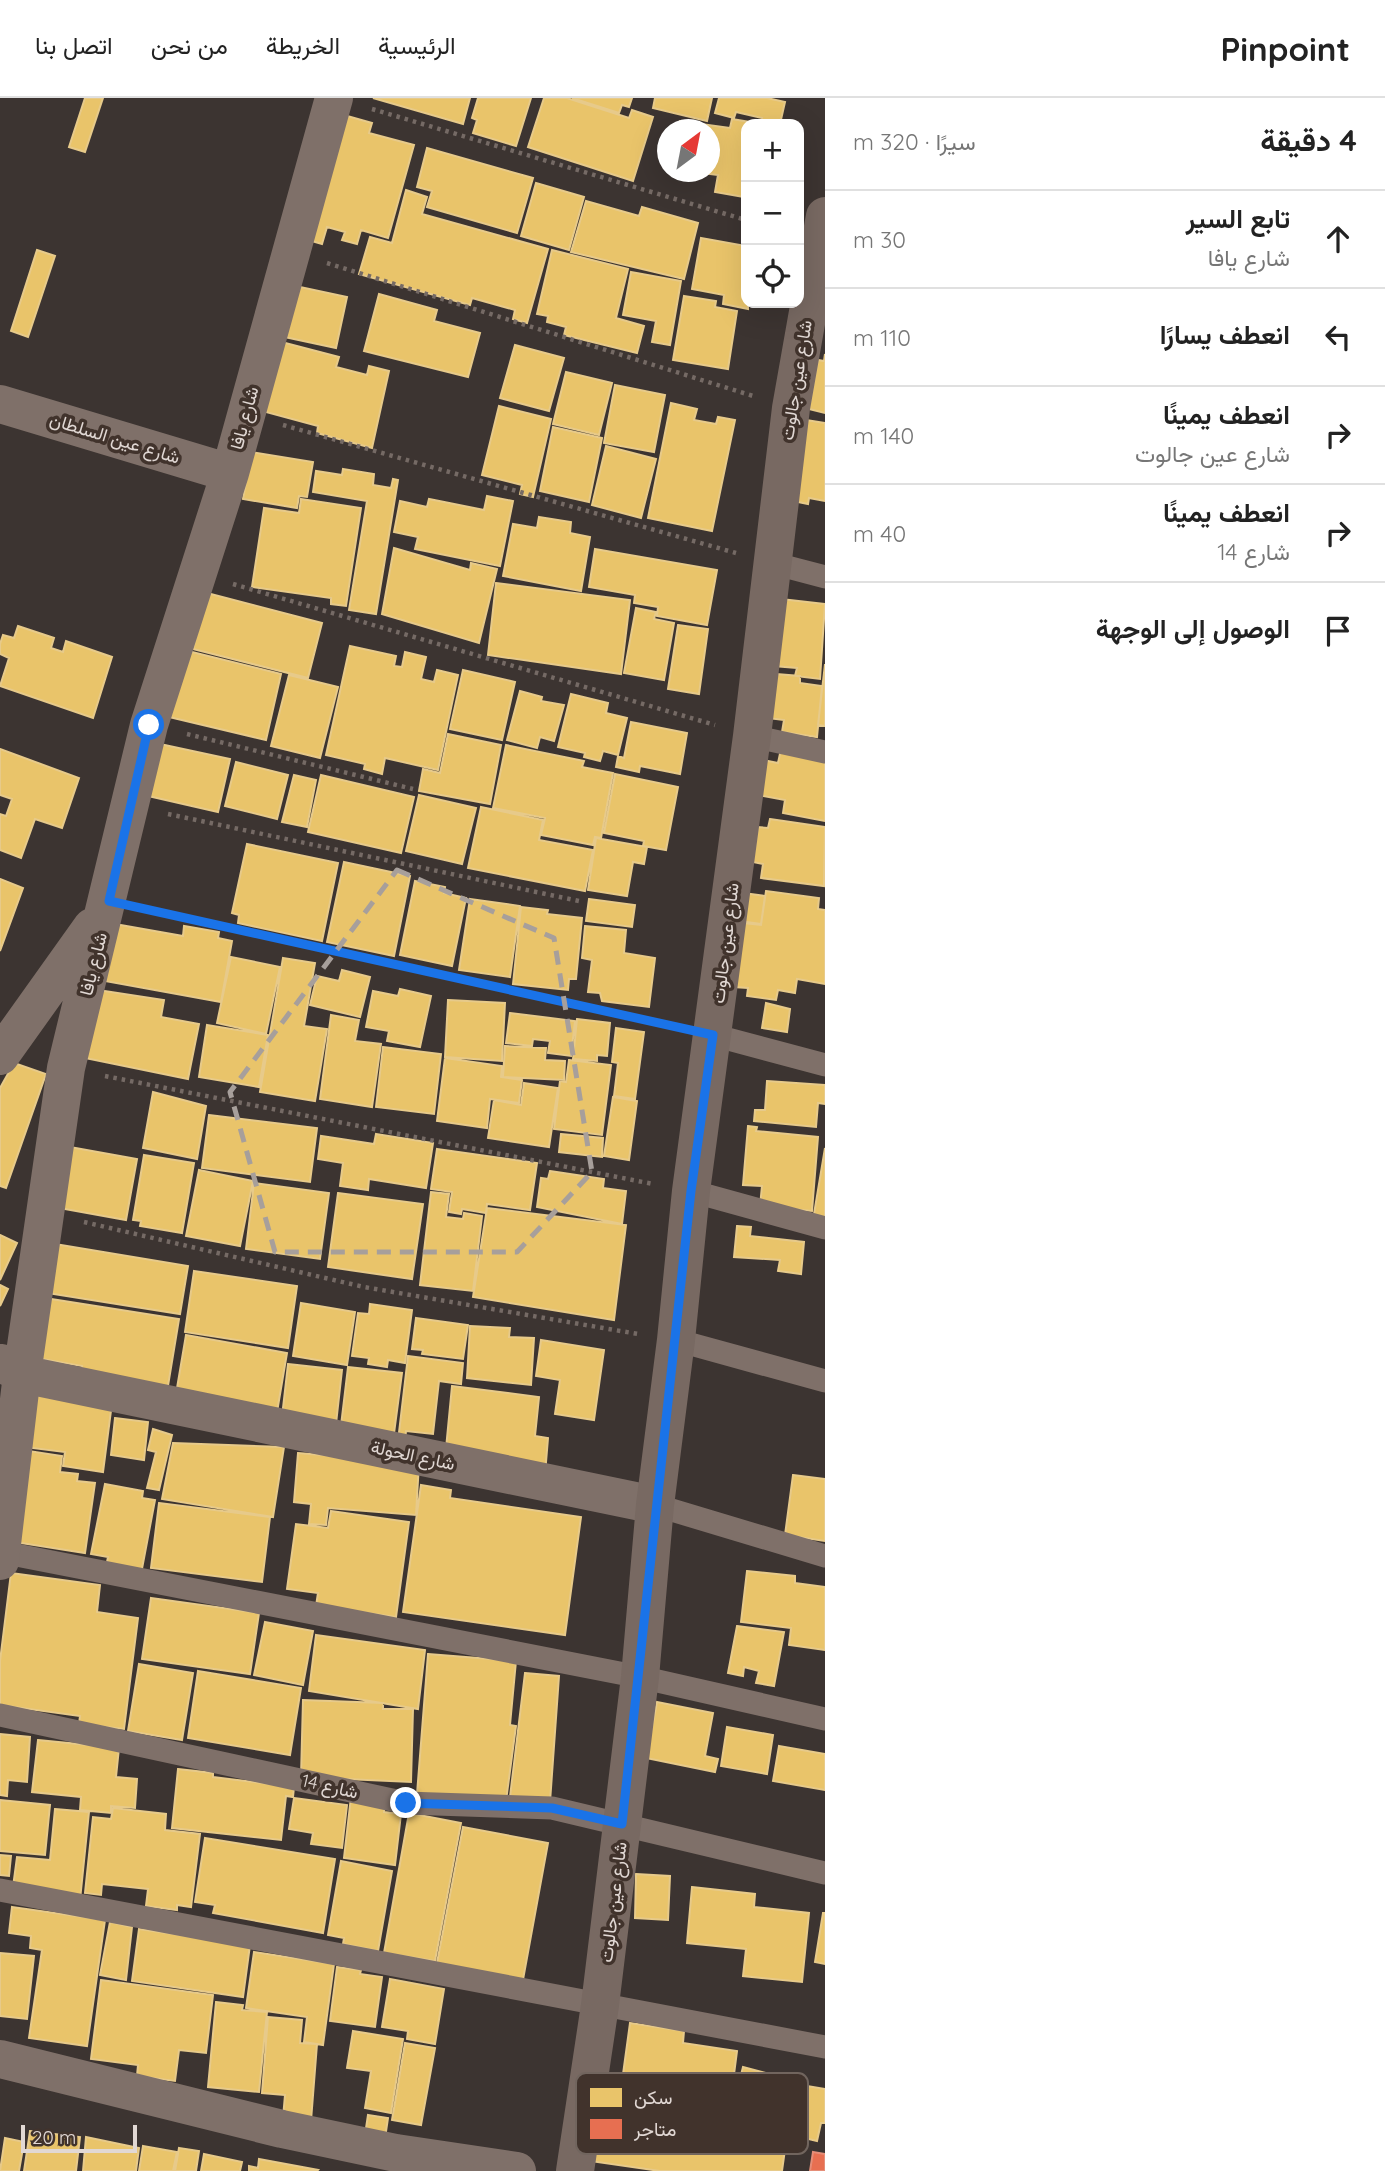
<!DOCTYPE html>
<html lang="ar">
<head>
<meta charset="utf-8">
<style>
	:root { --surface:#fff; --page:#f6f6f6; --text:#222; --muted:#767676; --line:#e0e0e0 }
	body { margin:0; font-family:Quicksand,Vazirmatn,sans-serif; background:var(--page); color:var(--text); direction:rtl }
	.controls { position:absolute; right:21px; top:21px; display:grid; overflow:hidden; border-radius:14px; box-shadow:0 7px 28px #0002 }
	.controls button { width:63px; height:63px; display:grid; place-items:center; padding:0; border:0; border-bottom:2px solid var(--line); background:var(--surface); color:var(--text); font:35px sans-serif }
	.compass { position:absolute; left:657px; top:21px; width:63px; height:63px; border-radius:50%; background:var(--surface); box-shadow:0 7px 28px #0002; rotate:32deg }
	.scale { position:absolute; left:21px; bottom:18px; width:116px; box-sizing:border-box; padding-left:7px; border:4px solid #e1d8d4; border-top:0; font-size:19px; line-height:24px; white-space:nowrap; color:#e1d8d4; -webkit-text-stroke:5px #41332c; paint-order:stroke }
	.stop { position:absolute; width:21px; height:21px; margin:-16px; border:5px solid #1a73e8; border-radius:50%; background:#fff }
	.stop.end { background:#1a73e8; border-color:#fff; box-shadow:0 2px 7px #0008 }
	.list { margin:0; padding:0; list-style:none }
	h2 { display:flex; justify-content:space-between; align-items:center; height:91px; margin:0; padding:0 28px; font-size:30px }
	h2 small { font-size:23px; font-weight:400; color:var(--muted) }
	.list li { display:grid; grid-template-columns:46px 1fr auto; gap:21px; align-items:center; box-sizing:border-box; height:98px; padding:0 28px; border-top:2px solid var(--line) }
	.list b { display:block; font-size:26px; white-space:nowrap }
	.list p { margin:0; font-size:23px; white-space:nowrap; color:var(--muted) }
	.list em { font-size:23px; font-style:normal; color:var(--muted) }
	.icon { flex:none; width:38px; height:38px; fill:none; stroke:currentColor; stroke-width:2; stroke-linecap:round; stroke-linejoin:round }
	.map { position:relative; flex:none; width:825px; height:2073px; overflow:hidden; direction:ltr }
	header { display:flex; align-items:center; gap:42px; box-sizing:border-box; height:98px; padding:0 35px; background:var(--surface); border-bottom:2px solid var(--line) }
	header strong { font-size:33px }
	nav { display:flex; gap:38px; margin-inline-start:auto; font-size:24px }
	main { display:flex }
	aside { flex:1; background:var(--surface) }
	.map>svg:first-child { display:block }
	.homes { fill:#e9c46a; stroke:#e7ca8a; stroke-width:2 }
	.shops { fill:#e76f51; stroke:#e58e78; stroke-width:2 }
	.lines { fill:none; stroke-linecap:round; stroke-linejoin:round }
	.path { stroke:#756a65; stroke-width:4.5; stroke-dasharray:3.5 5; stroke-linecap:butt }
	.lane { stroke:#7f7069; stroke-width:23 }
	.street { stroke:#7f7069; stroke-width:38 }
	.secondary { stroke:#786962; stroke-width:38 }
	.route { stroke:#1a73e8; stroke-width:9 }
	.marked { fill:none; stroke:#a79f9b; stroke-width:5; stroke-dasharray:14 9; stroke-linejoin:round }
	.labels { text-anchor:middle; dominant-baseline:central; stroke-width:7; stroke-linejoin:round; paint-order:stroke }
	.street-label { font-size:18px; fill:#e1d8d4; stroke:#41332c }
	.key { fill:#41332c; stroke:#71655e; stroke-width:2 }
	.key-label { font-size:19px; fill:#e1d8d4 }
</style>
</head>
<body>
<header>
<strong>Pinpoint</strong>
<nav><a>الرئيسية</a><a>الخريطة</a><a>من نحن</a><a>اتصل بنا</a></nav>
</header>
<main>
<aside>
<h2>4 دقيقة<small>سيرًا · 320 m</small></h2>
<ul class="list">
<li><svg class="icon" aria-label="ahead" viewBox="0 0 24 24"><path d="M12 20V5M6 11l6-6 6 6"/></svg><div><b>تابع السير</b><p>شارع يافا</p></div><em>30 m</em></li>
<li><svg class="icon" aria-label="left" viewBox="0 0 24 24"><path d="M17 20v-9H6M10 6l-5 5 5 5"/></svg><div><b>انعطف يسارًا</b></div><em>110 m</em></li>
<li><svg class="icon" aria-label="right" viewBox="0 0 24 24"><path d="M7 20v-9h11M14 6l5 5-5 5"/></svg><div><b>انعطف يمينًا</b><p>شارع عين جالوت</p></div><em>140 m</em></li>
<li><svg class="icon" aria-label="right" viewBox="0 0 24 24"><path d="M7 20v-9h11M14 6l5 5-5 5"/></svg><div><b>انعطف يمينًا</b><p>شارع 14</p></div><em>40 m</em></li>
<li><svg class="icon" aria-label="arrive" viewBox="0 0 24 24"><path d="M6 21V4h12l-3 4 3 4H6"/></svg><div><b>الوصول إلى الوجهة</b></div></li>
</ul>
</aside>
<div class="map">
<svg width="825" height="2073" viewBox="0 0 825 2073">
	<rect width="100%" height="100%" fill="#3c3431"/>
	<path class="homes" d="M85,0h18l-18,54 -16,-5z
		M373,0h97l-7,26z
		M478,0h53l-15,48 -43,-13 4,-13 -5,-2z
		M544,0h23l62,20 3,-8 21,7 -20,64 -105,-34z
		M572,0h60l-3,9 -7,-2 -3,8z
		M655,0h57l-5,23 -54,-13z
		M719,0h48l18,4 -5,22h-20l2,-6 -26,-6 -2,6 -19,-5z
		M333,14l39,11 -3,10 45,12 -26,93 -27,-8 -4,14 -15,-4 3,-8 -18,-5 -5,17 -24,-7z
		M732,21l24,4 -10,1 -2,73 -29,-5 3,-17 -24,-3h16v-42h-32l2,-9 50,7z
		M427,50l106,30 -16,55 -90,-26 5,-16 -15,-4z
		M536,85l48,14 -15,53 -48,-14z
		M406,92l21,7 -5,17 126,35 -21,74 -14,-4 2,-9 -43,-12 -2,7 -111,-31 11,-37 22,6z
		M586,103l53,15 3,-9 56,16 -14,56 -113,-27z
		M701,140l45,8 2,63 -25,-5 1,-9 -32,-6z
		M37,152l18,6 -27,81 -17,-6z
		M552,152l76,19 -12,49 28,8 -7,27 -73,-18 2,-8 -19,-5 1,-6 -11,-2z
		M631,174l50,9 -11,64 -18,-3 4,-21 -33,-6z
		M286,186l61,13 -11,51 -61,-13z
		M379,196l58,16 -3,11 46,12 -12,44 -104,-26z
		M684,198l32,5 -1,6 22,4 -9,58 -55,-9z
		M270,241l69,18 -3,10 31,8 2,-9 20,5 -17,77 -55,-15 1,-7 -67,-18z
		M515,247l49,13 -15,53 -49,-13z
		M825,256v59l-16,-4 9,-49 6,1z
		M566,274l46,11 -13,52 -46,-11z
		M615,287l50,10 -11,57 -50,-9z
		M671,305l26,6 -3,11 22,4 2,-7 17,3 -23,111 -64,-13z
		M499,308l52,13 -18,78 -13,-3 2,-9 -40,-10z
		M800,321l25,4v78l-16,-3 -1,6 -20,-4z
		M553,329l49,11 -13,64 -49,-11z
		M606,348l50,13 -15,59 -49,-13z
		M251,354l62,10 -6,35 -8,-1 -2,12 -54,-9z
		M343,371l31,5 -1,11 18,3 2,-9 5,1 -22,134 -27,-4 18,-109 -54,-9 3,-21 26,4z
		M487,398l26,5 -13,65 -85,-17 3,-12 -24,-5 6,-31 27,6 2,-8 55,11z
		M301,401l60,9 -15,98 -15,-2v-6l-79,-11 12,-79 35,5z
		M539,419l32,5 -1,11 20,4 -9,54 -78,-15 10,-52 24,4z
		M394,450l76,22 1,-7 26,6 -18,74 -97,-29z
		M595,451l122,21 -10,55 -50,-9 1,-9 -24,-4 1,-8 -46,-8z
		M496,485l134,17 -9,74 -133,-19z
		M207,495l115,30 -14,55 -115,-29z
		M781,501l44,5 -5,75 -25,-3 2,-8 -23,-2z
		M636,510l20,4 -2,7 20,4 -10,57 -40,-7z
		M678,527l30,4 -9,65 -31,-5z
		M18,528l36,12 -3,10 12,4 3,-11 46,16 -19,61 -93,-32 9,-28 -9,-4v-10l3,-9 11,3z
		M350,548l46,10 -2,10 8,1 3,-15 21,5 -5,22 13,3 3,-12 21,5 -20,95 -53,-12 -3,16 -18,-5 1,-5 -39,-9z
		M184,552l97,24 -15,66 -97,-23z
		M825,566v62l-7,-1z
		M463,572l52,12 -13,58 -52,-11z
		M764,575l36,3v7l22,3 -5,51 -35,-5 2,-12 -25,-3z
		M289,577l49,12 -18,71 -49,-12z
		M520,593l22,6 -1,4 23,4 -10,36 -14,-4 -3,11 -30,-8z
		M571,596l37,9 -2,10 21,5 -9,37 -15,-4 -3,10 -16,-4 1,-4 -27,-6z
		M631,624l56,11 -7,41 -40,-8 -1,6 -23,-5 2,-11 6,2z
		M448,636l53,11 -11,59 -71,-13 4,-22 17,4z
		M160,646l70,15 -12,53 -70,-16z
		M506,647l78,16 -2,6 31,6 -12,65 -6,-1 -2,8 -52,-10 4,-17 -52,-10z
		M0,651l79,29 -17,50 -27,-9 -14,39 -21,-8v-36l6,2 6,-17 -12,-4z
		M781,651l44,8v64l-42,-8 2,-13 -38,-7 6,-35 25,5z
		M236,664l52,13 -11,44 -52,-13z
		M615,676l63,13 -12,63 -23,-4 1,-5 -40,-8z
		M294,677l22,5 -9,47 -25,-5z
		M321,677l93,22 -13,56 -93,-21z
		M419,697l57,13 -14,56 -56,-13z
		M481,709l62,13 -4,20 54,10 -8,41 -117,-23z
		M770,721l55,8 -1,59 -63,-8 2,-14 -10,-2 5,-35 10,1z
		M596,740l51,9 -3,17 -11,-2 -6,34 -39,-6z
		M247,746l91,19 -16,78 -84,-18 1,-8 -7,-2z
		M344,764l66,14 -16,80 -67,-14z
		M0,781l23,9 -23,63z
		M415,783l30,6 -1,6 22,5 -14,68 -52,-11z
		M766,793l53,7 -1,11 7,1v74l-28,-5 -2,14 -17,-3 -2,10 -29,-4 1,-8 -14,-1 9,-64 18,2z
		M736,794l29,4 -4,28 -29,-4z
		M470,801l50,7 -10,71 -51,-7z
		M589,801l46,6 -3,22 -46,-6z
		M521,809l27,3 -1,4 35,4 -6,61h-7l-1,11 -55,-6z
		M115,826l68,12 1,-10 35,6 -1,6 14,3 -11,61 -116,-21z
		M585,828l41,4 -2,23 31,5 -6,49 -47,-6 -2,-8 -12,-1 4,-32 -10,-2z
		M231,859l49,10 -14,67 -49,-11z
		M283,860l32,5 -11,63 23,3 -12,72 -55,-9z
		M342,872l28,7 -10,40 -50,-12 7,-29 22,5z
		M400,891l31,7 -11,51 -33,-6 2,-10 -23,-4 7,-36 25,5z
		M98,892l66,10 -3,17 38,7 -11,55 -103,-21z
		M448,902l57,3 -3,58 -57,-4z
		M766,905l24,6 -3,23 -25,-4z
		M510,915l65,8 -4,35 -23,-3 2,-12 -17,-2 -1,7 -26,-3z
		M331,917l28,5 -4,21 26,3 -9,63 -52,-8z
		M577,921l33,4 -3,33 -10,-1v6l-24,-2z
		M207,927l61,10 -9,52 -60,-10z
		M616,930l28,4 -9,67 -21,-3 4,-33 -6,-1z
		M505,948l41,2 -1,12 20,1 -1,19 -61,-3z
		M383,949l58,7 -7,60 -58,-7z
		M445,960l57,8 -1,11 21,3 -3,23 -29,-4 -3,29 -50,-7z
		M569,962l42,5 -9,70 -48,-6 6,-48 6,1z
		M14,965l32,11 -40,114 -6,-2v-98z
		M767,983l58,4v19l-7,-1 -2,24 -62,-6 1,-11h10z
		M524,985l34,5 -9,59 -61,-9 6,-38 27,5z
		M153,994l53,14 -9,53 -54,-11z
		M613,999l24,4 -8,59 -25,-4z
		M209,1017l108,13 -7,54 -108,-14z
		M748,1028l9,1 -1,4 62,6 -6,74 -52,-5 2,-20 -19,-1z
		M376,1036l57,9 -7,45 -57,-9 -1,11 -28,-4 3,-23 -25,-4 3,-23 53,8z
		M561,1036l42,4 -1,19 -43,-5z
		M70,1049l67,12 -11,61 -67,-12z
		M825,1050v73l-12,-1z
		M437,1051l100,14 -7,47 -43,-6 -1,9 -24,-4 -1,5 -12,-2 3,-20 -21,-3z
		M144,1057l50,8 -12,70 -42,-7 1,-5 -8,-1z
		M199,1072l54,11 -13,65 -54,-10z
		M550,1073l54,8 -1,9 23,3 -4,33 -85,-17 4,-29 7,1z
		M254,1085l75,10 -9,66 -74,-10z
		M431,1094l18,2 -3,23 17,2 1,-6 18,3 -9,75 -53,-6z
		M338,1095l85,11 -11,75 -84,-12z
		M487,1110l139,17 -12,95 -141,-23z
		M737,1128l14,1 -1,9 54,6 -3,32 -23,-3 2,-11 -46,-3z
		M0,1137l17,8 -17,37z
		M55,1146l133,22 -8,48 -133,-21z
		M194,1173l103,15 -9,62 -103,-16z
		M0,1187l8,4 -8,17z
		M45,1200l134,21 -13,79 -85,-25 1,-7 -46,-8z
		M301,1205l54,9 -8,53 -54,-9z
		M370,1206l42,6 -7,53 -17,-3 -1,7 -19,-3 1,-6 -17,-2 6,-43 11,1z
		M416,1220l52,7 -5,34 -41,-5 1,-4 -11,-1z
		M470,1228l40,2 -1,9 25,1 -3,47 -64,-7z
		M186,1237l101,18 -11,65 -101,-18z
		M541,1242l63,10 -10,70 -39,-6 5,-34 -24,-4z
		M408,1258l55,7 -2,21 -22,-3 -6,53 -27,-3 -1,10h-7z
		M288,1266l54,6 -6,54 -54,-7z
		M348,1269l54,6 -9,68 -53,-7z
		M31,1286l81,19 -9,69 -40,-6 2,-14 -41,-5z
		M452,1288l87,11 -4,39 13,2 -3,36 -100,-15z
		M115,1320l33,4 -4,38 -33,-5z
		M153,1331l19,6 -13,55 -12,-2 9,-36 -8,-2z
		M173,1345l111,4 -11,70 -111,-18z
		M22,1352l40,6 -2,16 18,2 -1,7 18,2 -10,70 -77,-12z
		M298,1355l121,10 -3,52 -88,-7 -2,17 -17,-1 2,-20 -17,-2z
		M793,1377l32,4v62l-40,-6z
		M105,1386l38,7 -1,7 13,2 -14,74 -35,-7 2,-10 -17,-3z
		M421,1387l30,5 -1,8 131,19 -16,118 -162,-23z
		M159,1405l111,14 -8,65 -111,-14z
		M331,1413l78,11 -13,95 -80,-11 2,-13 -31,-4 9,-65 32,4z
		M747,1473l48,5v7l30,4v63l-36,-5 2,-17 -50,-6z
		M11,1475l89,12 -3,27 41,6 -14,111 -45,-5 1,-8 -80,-11v-44z
		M151,1500l108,15 -9,61 -108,-15z
		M265,1524l48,9 -10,54 -49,-10z
		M737,1528l47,6 -10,54 -18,-3 3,-12 -15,-4 -1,9 -15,-3z
		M316,1537l109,15 -7,59 -109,-18z
		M428,1556l88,7 -6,64 6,1 -10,75 -89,-7z
		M139,1566l54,9 -11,67 -54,-9z
		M198,1573l103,17 -11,67 -102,-17z
		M525,1575l34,3 -9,126 -41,3z
		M303,1602l80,3v6h30l-2,73 -110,-5z
		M657,1604l56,11 -8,43 13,3 -3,13 -69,-14z
		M727,1629l46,8 -6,39 -46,-8z
		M0,1636l30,3 -3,45 -19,-2 -1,16 -7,-1z
		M38,1642l81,8 -3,29 21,2 -2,29 -24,-2v7l-31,-3 1,-13 -49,-5z
		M779,1648l46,8v36l-52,-9z
		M178,1671l35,4v4l81,10 -1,10 -7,-1 -5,44 -109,-12z
		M351,1699l34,5 -1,10 17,2 -6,51 -51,-7z
		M294,1700l53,7 -5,43 -31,-4 2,-11 -24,-4z
		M0,1702l50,5 -5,50 -45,-4z
		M113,1710l53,6 -1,16 35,4 -9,73 -14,-2v5l-31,-4 2,-17 -46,-5 -1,11 -16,-2 8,-76 18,2z
		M55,1711l34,3 -9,88 -67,-13 4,-30 33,3z
		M409,1715l52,10 -26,138 -51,-8z
		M463,1729l85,16 -26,142 -86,-17z
		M205,1740l130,21 -12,74 -110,-20 2,-8 -20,-3z
		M0,1757l11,1 -2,20 -9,-1z
		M341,1763l51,10 -14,80 -35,-7 1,-6 -16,-3z
		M636,1776l34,2 -2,44 -33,-2z
		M692,1789l63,7 -1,13 55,6 -7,69 -59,-6 3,-27 -59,-6z
		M12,1809l93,13 -18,126 -58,-8 13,-88 -12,-2 1,-12 -22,-3z
		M823,1815h2v51l-10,-2z
		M110,1824l22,5 -6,53 -26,-5z
		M139,1831l111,16 -7,52 -111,-16z
		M254,1854l80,12 -11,81 -19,-3 3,-25 -61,-9z
		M0,1855l34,3 -7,63 -27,-3z
		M337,1869l24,3 -1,4 22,3 -7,50 -45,-6z
		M390,1881l54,10 -9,55 -28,-5 1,-8 -26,-4z
		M101,1882l112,15 -7,58 -27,-3 -4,31 -38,-5 1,-11 -47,-6z
		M216,1904l27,3 -1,5 25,2 -8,80 -51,-5z
		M268,1919l34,3 -2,23 17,1 -6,77 -28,-3 2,-23 -23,-2z
		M630,1925l54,8 -1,12 54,8 -7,54 -26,-4 -1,10 20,3 -2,11 66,10 -5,36h-122l-70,-10 10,-75 21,3z
		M353,1933l50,8 -12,74 -26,-5 6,-37 -24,-3z
		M405,1945l30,5 -14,77 -29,-5z
		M743,1969l54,14 -12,46 -47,-15 -2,9 -6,-2z
		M801,1987l24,4v34h-4l-4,18 -25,-6z
		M368,2017l20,3 -3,20 -20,-3z
		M30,2033l50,6 -4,34h-52z
		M86,2039l53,11 -3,23h-53z
		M5,2040l19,4 -5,29h-19z
		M143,2048l34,6 -4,19h-34z
		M179,2050l20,3 -3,20h-21z
		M204,2056l38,8 -2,9h-39z
		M259,2061l59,11 -1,1h-68v-5l9,2z"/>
	<path class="shops" d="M813,2054l12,2v17h-15z"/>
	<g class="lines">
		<path class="path" d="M372,11l374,111
			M327,165l426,133
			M283,327l453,128
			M233,486l482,141
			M187,636l226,55
			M168,716l411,87
			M143,811l532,118
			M105,978l548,108
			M84,1124l280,65 274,47"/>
		<path class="lane" d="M772,465l53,14
			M752,638l73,16
			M713,937l112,30
			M691,1093l134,37
			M676,1242l149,41
			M655,1407l170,51
			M1,1454l639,125 185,42
			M0,1617l406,88 146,5 273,65
			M0,1792l825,157"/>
		<path class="street" d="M0,306l230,69
			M0,958l92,-129
			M1,1265l21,11 633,131
			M0,1463l22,-187 44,-306 83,-343 81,-252 104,-375
			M0,1961l282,70 114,24 121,18"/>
		<path class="secondary" d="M575,2073l25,-166 40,-328 15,-172 21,-165 15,-149 61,-455 39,-328 34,-192"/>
	</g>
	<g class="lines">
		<path class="route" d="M149,627l-40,176 604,134 -22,156 -69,633 -70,-16 -146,-5"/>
	</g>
	<path class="marked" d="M397,772l157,68 38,234 -75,80h-242l-45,-160z"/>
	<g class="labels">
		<g class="street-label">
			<text transform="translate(796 282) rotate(-81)">شارع عين جالوت</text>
			<text transform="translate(244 320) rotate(-75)">شارع يافا</text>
			<text transform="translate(115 340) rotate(17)">شارع عين السلطان</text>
			<text transform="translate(725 845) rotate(-83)">شارع عين جالوت</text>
			<text transform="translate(93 866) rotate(-76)">شارع يافا</text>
			<text transform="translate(413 1357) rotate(12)">شارع الحولة</text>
			<text transform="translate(330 1688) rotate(13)">شارع 14</text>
			<text transform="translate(613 1804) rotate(-83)">شارع عين جالوت</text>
		</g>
	</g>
	<rect x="576" y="1975" width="232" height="81" rx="10" class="key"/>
	<rect x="590" y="1990" width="32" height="19" fill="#e9c46a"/>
	<rect x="590" y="2021" width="32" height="20" fill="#e76f51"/>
	<g class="key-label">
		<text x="634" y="2006">سكن</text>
		<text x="634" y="2038">متاجر</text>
	</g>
</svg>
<div class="controls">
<button>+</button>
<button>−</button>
<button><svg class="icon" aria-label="locate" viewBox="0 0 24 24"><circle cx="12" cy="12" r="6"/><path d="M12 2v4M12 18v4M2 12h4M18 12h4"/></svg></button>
</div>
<svg class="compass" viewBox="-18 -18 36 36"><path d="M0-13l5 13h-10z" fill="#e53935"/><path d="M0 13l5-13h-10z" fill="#767676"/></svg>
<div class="scale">20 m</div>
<div class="stop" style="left:149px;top:627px"></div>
<div class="stop end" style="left:406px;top:1705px"></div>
</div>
</main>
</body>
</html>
